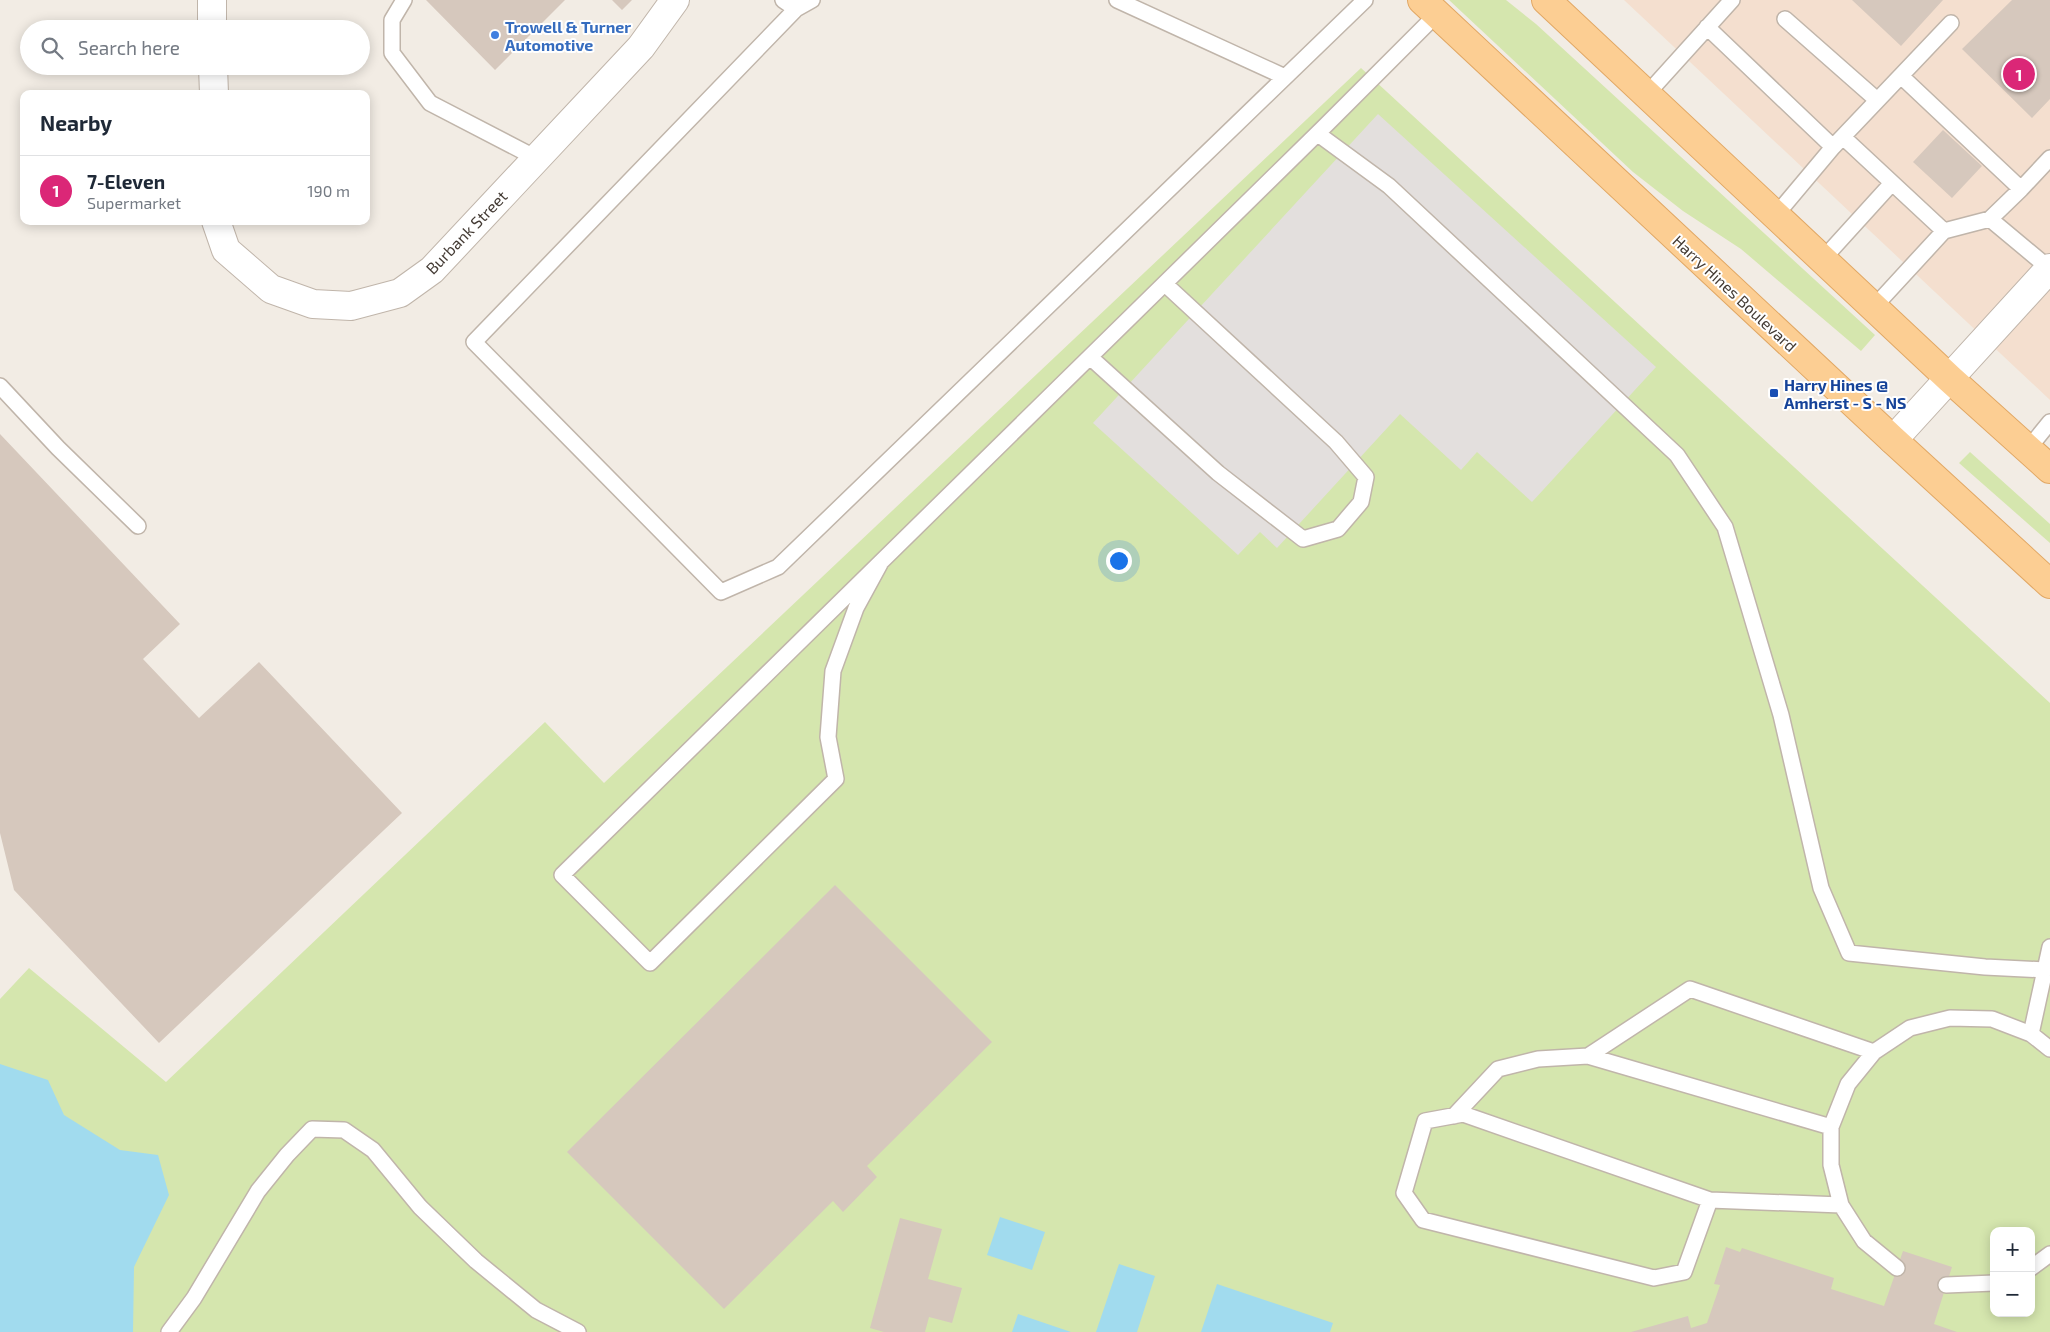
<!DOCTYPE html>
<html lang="en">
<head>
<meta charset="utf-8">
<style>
	:root { --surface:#fff; --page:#f6f6f7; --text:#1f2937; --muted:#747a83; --line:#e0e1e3; --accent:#db2777 }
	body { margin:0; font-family:"Exo 2",sans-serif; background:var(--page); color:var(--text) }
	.controls { position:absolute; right:15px; bottom:15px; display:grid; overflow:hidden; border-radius:10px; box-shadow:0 2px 12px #0003 }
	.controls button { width:45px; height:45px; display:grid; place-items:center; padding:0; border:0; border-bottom:1px solid var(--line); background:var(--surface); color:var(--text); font:25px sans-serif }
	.you { position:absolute; left:1118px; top:560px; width:18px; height:18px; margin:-12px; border:4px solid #fff; border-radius:50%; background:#1a73e8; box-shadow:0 0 0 8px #1a73e833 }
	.badge { display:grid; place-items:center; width:32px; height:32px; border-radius:50%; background:var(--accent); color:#fff; font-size:16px; font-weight:700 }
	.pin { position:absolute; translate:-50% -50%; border:2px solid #fff; box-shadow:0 1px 5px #0006 }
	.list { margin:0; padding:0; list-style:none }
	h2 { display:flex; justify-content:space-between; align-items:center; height:65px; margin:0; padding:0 20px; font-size:21px }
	h2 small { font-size:16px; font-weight:400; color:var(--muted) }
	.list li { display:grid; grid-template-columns:32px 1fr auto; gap:15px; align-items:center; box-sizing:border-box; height:70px; padding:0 20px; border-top:1px solid var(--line) }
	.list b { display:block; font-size:19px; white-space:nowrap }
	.list p { margin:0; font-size:16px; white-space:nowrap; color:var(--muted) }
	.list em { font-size:16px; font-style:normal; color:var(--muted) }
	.icon { flex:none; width:28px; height:28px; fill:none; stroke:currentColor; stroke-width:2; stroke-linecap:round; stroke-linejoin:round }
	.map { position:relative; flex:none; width:2050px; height:1332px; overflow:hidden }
	.search { position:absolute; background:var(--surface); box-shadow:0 2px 12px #0003; left:20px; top:20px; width:350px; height:55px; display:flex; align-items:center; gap:12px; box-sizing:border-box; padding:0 18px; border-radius:28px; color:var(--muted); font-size:19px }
	.panel { position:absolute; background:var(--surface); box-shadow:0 2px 12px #0003; left:20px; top:90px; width:350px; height:135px; border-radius:10px }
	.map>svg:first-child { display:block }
	.commercial { fill:#f4dfcf }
	.green { fill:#d5e6ae; fill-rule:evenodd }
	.parking { fill:#e3dfdd }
	.water { fill:#a1dbee }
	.building { fill:#d6c8bd }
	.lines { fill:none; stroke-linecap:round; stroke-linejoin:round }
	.lane-casing { stroke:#c0b5aa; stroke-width:18 }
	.street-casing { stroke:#c0b5aa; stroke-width:30 }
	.primary-casing { stroke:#e1a764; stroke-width:30 }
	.lane { stroke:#fff; stroke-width:15 }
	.street { stroke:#fff; stroke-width:28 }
	.primary { stroke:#fcce93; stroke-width:28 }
	.shop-dot { fill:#3f7fe0; stroke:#fff; stroke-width:2 }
	.transit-dot { fill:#1a4fb4; stroke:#fff; stroke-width:2 }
	.labels { text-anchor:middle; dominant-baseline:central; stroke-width:4; stroke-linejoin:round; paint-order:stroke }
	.shop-label { font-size:16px; font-weight:bold; fill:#366cbe; stroke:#fff; text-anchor:start }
	.street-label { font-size:16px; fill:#443b34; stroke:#fff }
	.transit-label { font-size:16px; font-weight:bold; fill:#164399; stroke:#fff; text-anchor:start }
</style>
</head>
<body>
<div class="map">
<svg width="2050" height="1332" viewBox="0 0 2050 1332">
	<rect width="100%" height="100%" fill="#f2ece4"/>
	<path class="commercial" d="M1624,0h426v400z"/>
	<path class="green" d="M1449,0h57l30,24 339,311 -14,16 -120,-102 -58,-38 -50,-39z
		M1361,68l689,635v629h-2050v-333l29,-31 137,114 379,-360 59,61zM1994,1231h37v82h-37z
		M1970,452l80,72v19l-91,-80z"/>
	<path class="parking" d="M1378,114l278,253 -124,135 -55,-50 -16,18 -61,-56 -123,134 -17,-16 -22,23 -145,-132z"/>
	<path class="water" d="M0,1064l48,16 16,35 56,35 38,5 11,40 -35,72 -1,65h-133z
		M1000,1217l45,15 -13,38 -45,-15z
		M1119,1264l36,12 -18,56h-41z
		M1217,1284l116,39 -3,9h-129z
		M1018,1314l53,18h-59z"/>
	<path class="building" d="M426,0h139l-70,70z
		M612,0h20l-10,10z
		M1852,0h91l-42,46z
		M2012,0h38v99l-18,19 -70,-69z
		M1943,130l39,36 -30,32 -39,-36z
		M0,434l180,190 -37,35 56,59 60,-56 143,151 -243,230 -145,-153 -14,-57z
		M835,885l157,157 -125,124 10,11 -34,35 -10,-11 -109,108 -157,-157z
		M900,1218l42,11 -14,50 34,9 -10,35 -23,-6 -4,15h-41l-14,-4z
		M1726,1247l14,5 2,-4 92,30 -3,11 53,17 19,-55 49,16 -18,57 23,8h-326l57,-16 3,12 16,-5 13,-38 -6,-1z"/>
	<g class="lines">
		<defs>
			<path id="lane" d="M404,0l-12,20v33l38,50 106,55
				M783,0l13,9 -322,333 247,250 57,-25 587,-567
				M1117,0l168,77
				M796,9l16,-9
				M1785,19l92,81
				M1707,27l126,120 118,-124
				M1901,76l120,113 29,-31
				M1647,94l85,-94
				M1318,134l71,52 288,269 48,72 56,188 40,173 28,65 136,14 60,3
				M1843,137l101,94
				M1776,215l57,-68
				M1990,219l31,-30
				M1823,259l69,-76
				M1874,307l70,-76 46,-12 60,50
				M1090,357l128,116 85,66 35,-10 23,-27 5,-25 -30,-35 -171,-158
				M0,386l58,62 80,78
				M2028,449l22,-27
				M880,564l-24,44 -23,63 -5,66 8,42 -186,184 -88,-88 761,-747 114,-114
				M2031,1034l19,-87
				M1588,1056l243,71
				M1454,1116l44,-47 40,-10 50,-3 102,-67 184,63
				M1710,1200l-26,72 -30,6 -231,-58 -19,-27 21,-72 38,-7 247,86 131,5
				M1897,1268l-33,-27 -23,-36 -10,-40v-38l17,-43 26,-32 36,-24 40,-10 42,1 39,15 19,15
				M2031,1268l19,-14
				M1946,1285l48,-2
				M169,1332l25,-34 64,-107 29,-36 25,-26 32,1 29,20 47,57 56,54 60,49 42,22"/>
			<path id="street" d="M212,0v29
				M213,66l1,28
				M216,221l10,29 45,39 42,15 38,2 49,-13 32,-23 209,-223 34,-47
				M1893,440l157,-172"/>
			<path id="primary" d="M1422,0l471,440 157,144
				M1546,0l404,379 100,90"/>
		</defs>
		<use href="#lane" class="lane-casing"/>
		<use href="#street" class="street-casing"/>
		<use href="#primary" class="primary-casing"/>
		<use href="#lane" class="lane"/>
		<use href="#street" class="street"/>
		<use href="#primary" class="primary"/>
	</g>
	<circle class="shop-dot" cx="495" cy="35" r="5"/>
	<rect class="transit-dot" x="1769" y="388" width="10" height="10" rx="2.5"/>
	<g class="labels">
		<g class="shop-label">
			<text x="505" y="26">Trowell &amp; Turner<tspan x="505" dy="18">Automotive</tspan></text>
		</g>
		<g class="street-label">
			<text transform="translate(466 232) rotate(-46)">Burbank Street</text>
			<text transform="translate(1735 293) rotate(43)">Harry Hines Boulevard</text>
		</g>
		<g class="transit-label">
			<text x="1784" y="384">Harry Hines @<tspan x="1784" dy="18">Amherst - S - NS</tspan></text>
		</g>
	</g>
</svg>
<div class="controls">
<button>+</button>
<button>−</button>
</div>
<div class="you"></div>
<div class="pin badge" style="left:2019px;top:74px">1</div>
<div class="search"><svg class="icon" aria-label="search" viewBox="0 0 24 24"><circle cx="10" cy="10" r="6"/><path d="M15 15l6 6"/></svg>Search here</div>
<section class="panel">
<h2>Nearby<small></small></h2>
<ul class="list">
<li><span class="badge">1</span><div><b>7-Eleven</b><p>Supermarket</p></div><em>190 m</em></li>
</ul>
</section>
</div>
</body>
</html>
